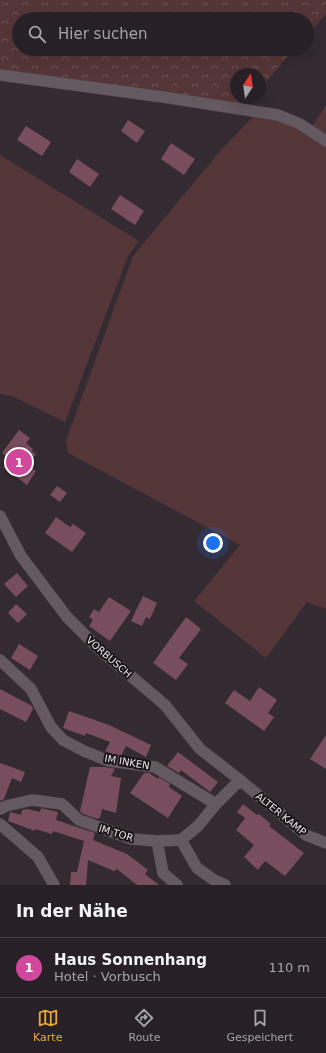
<!DOCTYPE html>
<html lang="de">
<head>
<meta charset="utf-8">
<style>
	:root { --surface:#272026; --page:#332d32; --text:#f1f3f6; --muted:#a4a3a7; --line:#433e43; --accent:#eaaa39 }
	body { margin:0; font-family:"DejaVu Sans",sans-serif; background:var(--page); color:var(--text) }
	.compass { position:absolute; left:230px; top:68px; width:36px; height:36px; border-radius:50%; background:var(--surface); box-shadow:0 4px 16px #0002; rotate:13deg }
	.you { position:absolute; left:213px; top:543px; width:14px; height:14px; margin:-10px; border:3px solid #fff; border-radius:50%; background:#1a73e8; box-shadow:0 0 0 6px #1a73e833 }
	.badge { display:grid; place-items:center; width:26px; height:26px; border-radius:50%; background:var(--accent); color:#fff; font-size:13px; font-weight:700 }
	.pin { position:absolute; translate:-50% -50%; border:2px solid #fff; box-shadow:0 1px 4px #0006 }
	.list { margin:0; padding:0; list-style:none }
	h2 { display:flex; justify-content:space-between; align-items:center; height:52px; margin:0; padding:0 16px; font-size:17px }
	h2 small { font-size:13px; font-weight:400; color:var(--muted) }
	.list li { display:grid; grid-template-columns:26px 1fr auto; gap:12px; align-items:center; box-sizing:border-box; height:60px; padding:0 16px; border-top:1px solid var(--line) }
	.list b { display:block; font-size:15px; white-space:nowrap }
	.list p { margin:0; font-size:13px; white-space:nowrap; color:var(--muted) }
	.list em { font-size:13px; font-style:normal; color:var(--muted) }
	.icon { flex:none; width:22px; height:22px; fill:none; stroke:currentColor; stroke-width:2; stroke-linecap:round; stroke-linejoin:round }
	.map { position:relative; flex:none; width:326px; height:885px; overflow:hidden }
	.search { position:absolute; background:var(--surface); box-shadow:0 4px 16px #0002; left:12px; right:12px; top:12px; height:44px; display:flex; align-items:center; gap:10px; box-sizing:border-box; padding:0 14px; border-radius:22px; color:var(--muted); font-size:15px }
	.sheet { height:112px; background:var(--surface) }
	nav { display:flex; justify-content:space-around; align-items:center; box-sizing:border-box; height:56px; border-top:1px solid var(--line); background:var(--surface); font-size:11px; color:var(--muted) }
	nav a { display:grid; justify-items:center; gap:2px }
	nav .on { color:var(--accent) }
	.map>svg:first-child { display:block }
	.grass { fill:#553638 }
	.forest { fill:url(#forest-crowns) }
	.building { fill:#784d5e }
	.lines { fill:none; stroke-linecap:round; stroke-linejoin:round }
	.minor-casing { stroke:#514950; stroke-width:12 }
	.minor { stroke:#645861; stroke-width:11 }
	.labels { text-anchor:middle; dominant-baseline:central; stroke-width:4; stroke-linejoin:round; paint-order:stroke }
	.street-label { font-size:10px; fill:#ece5ea; stroke:#191418 }
</style>
</head>
<body>
<div class="map">
<svg width="326" height="885" viewBox="0 0 326 885">
	<defs>
		<pattern id="forest-crowns" width="20" height="18" patternUnits="userSpaceOnUse"><rect width="20" height="18" fill="#553638"/><path d="M2 6a3 3 0 1 1 6 0M12 15a3 3 0 1 1 6 0" fill="none" stroke="#6e5355"/></pattern>
	</defs>
	<rect width="100%" height="100%" fill="#342a32"/>
	<path class="grass" d="M326,105v31l-14,-9z
		M253,116l39,7 34,22v464l-19,-7 -41,56 -72,-57 46,-56 -172,-92 -2,-12 67,-185 83,-100z
		M0,155l139,86 -11,15 -63,166 -53,-26 -12,-2z"/>
	<path class="forest" d="M0,0h326v14l-19,21v-16h-288v30h275l-34,40v-15h-24v24h17l-7,9 -246,-34z"/>
	<path class="building" d="M128,120l17,11 -8,12 -16,-12z
		M26,126l25,16 -9,14 -25,-16z
		M171,143l24,16 -11,16 -23,-16z
		M77,159l22,15 -9,13 -21,-15z
		M120,195l24,16 -9,14 -24,-16z
		M19,430l11,8 -4,5 7,6 -1,2 4,3 -8,11 8,6 -9,14 -24,-18 6,-8 -7,-6z
		M57,486l10,7 -7,9 -10,-7z
		M56,517l14,10 3,-3 13,9 -14,19 -27,-19z
		M17,573l11,13 -12,11 -12,-13z
		M143,596l14,7 -7,16 -4,-2 -4,9 -11,-5z
		M109,597l22,14 -21,30 -21,-15 4,-6 -4,-3 5,-8 5,3z
		M16,604l11,10 -9,9 -10,-10z
		M186,617l15,12 -22,29 9,6 -12,16 -23,-17z
		M19,644l19,12 -8,14 -19,-12z
		M259,687l18,13 -9,13 6,4 -10,14 -39,-28 9,-13 16,11z
		M0,689l32,17 1,3 -7,13 -26,-13z
		M69,711l40,14 42,20 -5,12 -20,-11 -5,10 -9,-2 -7,-3 5,-9 -24,-9 -1,3 -22,-8z
		M326,735v34l-16,-10z
		M178,752l40,30 -8,10 -29,-22 -2,3 -12,-7z
		M0,763l25,9 -4,10 -9,-4 -8,21 -4,2z
		M90,767h15l10,2 -4,7 10,2 -5,35 -14,-4 -2,9h-2v1l-15,-5 -3,-3z
		M144,773h5l9,6 1,-2 11,7 -1,3 13,9 -14,22 -38,-25z
		M243,804l14,11 2,-1 12,10 -2,2 35,27 -19,23 -20,-15 -7,9 -14,-13 10,-12 -18,-15 9,-12 -8,-6z
		M41,808l17,4 -2,8 39,13 -2,7 34,14 21,16 -3,4 14,11h-22l-20,-16 -3,2 -26,-11 -2,25h-16l1,-13h6l7,-31 -31,-10 -1,3 -17,-5v2l-27,-10 2,-9 11,3 1,-5 5,-1 13,3z"/>
	<g class="lines">
		<defs>
			<path id="minor" d="M0,75l163,22 115,18 22,9 26,17
				M0,516l21,40 46,61 31,31 67,57 35,44 40,31 66,55 20,8
				M0,660l31,29 20,38 12,13 21,11 25,10 46,6 61,37
				M0,809l6,-3 26,-6 30,4 17,16 53,19 25,2 24,-1 17,-14 18,-22 24,-24
				M0,824l38,33 16,28
				M181,840l16,28 17,12 11,5
				M157,841l6,32 14,12"/>
		</defs>
		<use href="#minor" class="minor-casing"/>
		<use href="#minor" class="minor"/>
	</g>
	<g class="labels">
		<g class="street-label">
			<text transform="translate(109 657) rotate(41)">VORBUSCH</text>
			<text transform="translate(127 762) rotate(10)">IM INKEN</text>
			<text transform="translate(281 814) rotate(39)">ALTER KAMP</text>
			<text transform="translate(116 833) rotate(17)">IM TOR</text>
		</g>
	</g>
</svg>
<svg class="compass" viewBox="-18 -18 36 36"><path d="M0-13l5 13h-10z" fill="#e53935"/><path d="M0 13l5-13h-10z" fill="#a4a3a7"/></svg>
<div class="you"></div>
<div class="pin badge" style="left:19px;top:462px;background:#d1479c">1</div>
<div class="search"><svg class="icon" aria-label="search" viewBox="0 0 24 24"><circle cx="10" cy="10" r="6"/><path d="M15 15l6 6"/></svg>Hier suchen</div>
</div>
<section class="sheet">
<h2>In der Nähe<small></small></h2>
<ul class="list">
<li><span class="badge" style="background:#d1479c">1</span><div><b>Haus Sonnenhang</b><p>Hotel · Vorbusch</p></div><em>110 m</em></li>
</ul>
</section>
<nav>
<a class="on"><svg class="icon" aria-label="map" viewBox="0 0 24 24"><path d="M3 6l6-2 6 2 6-2v14l-6 2-6-2-6 2zM9 4v14M15 6v14"/></svg>Karte</a>
<a><svg class="icon" aria-label="directions" viewBox="0 0 24 24"><path d="M12 3l9 9-9 9-9-9zM9 14v-3h6M13 9l2 2-2 2"/></svg>Route</a>
<a><svg class="icon" aria-label="saved" viewBox="0 0 24 24"><path d="M7 4h10v16l-5-4-5 4z"/></svg>Gespeichert</a>
</nav>
</body>
</html>
